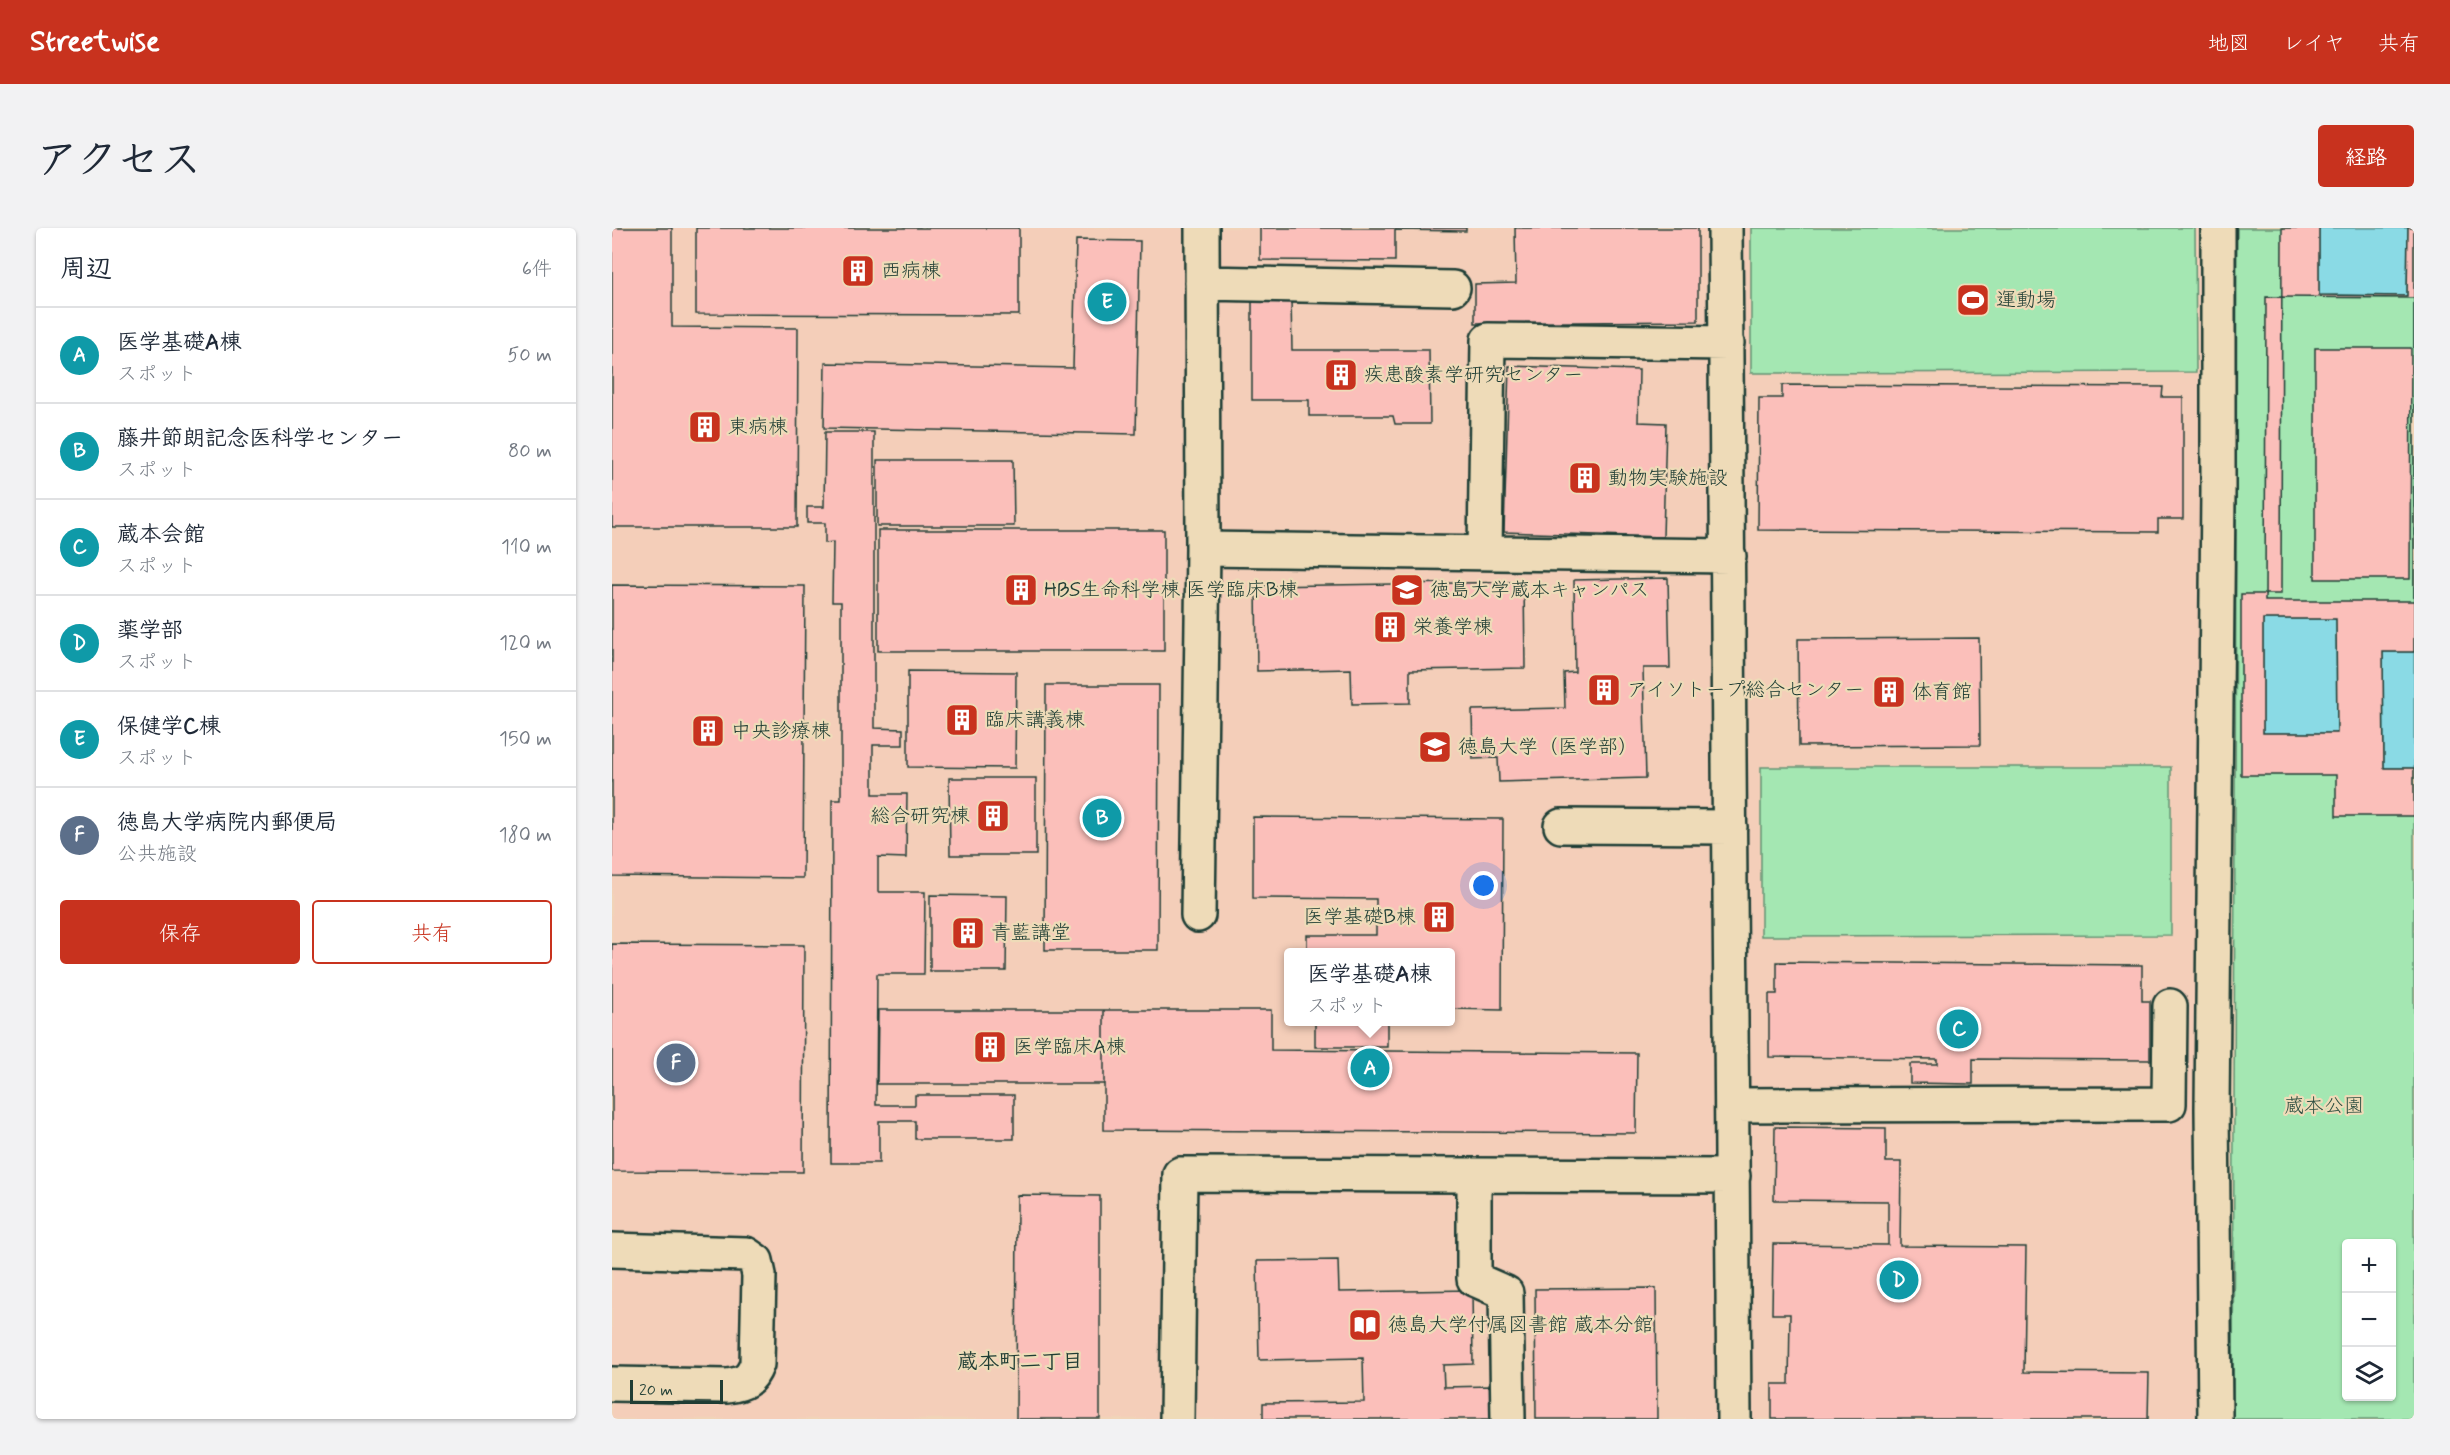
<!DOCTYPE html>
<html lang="ja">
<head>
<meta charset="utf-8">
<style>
	:root { --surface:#fff; --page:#f2f2f3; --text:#1f2937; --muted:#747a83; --line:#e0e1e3; --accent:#c8321e }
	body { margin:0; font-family:Mynerve,"Klee One",sans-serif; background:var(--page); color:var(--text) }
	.controls { position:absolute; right:18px; bottom:18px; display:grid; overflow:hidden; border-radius:6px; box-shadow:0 2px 4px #0004 }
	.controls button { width:54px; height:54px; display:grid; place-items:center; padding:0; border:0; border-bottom:2px solid var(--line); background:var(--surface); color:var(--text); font:30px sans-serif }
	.scale { position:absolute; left:18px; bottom:15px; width:93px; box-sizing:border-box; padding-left:6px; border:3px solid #1f3d34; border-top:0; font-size:16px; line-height:21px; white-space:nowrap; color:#1f3d34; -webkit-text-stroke:4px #eedbb8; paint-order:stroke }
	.you { position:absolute; left:872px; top:658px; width:21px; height:21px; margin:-15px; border:4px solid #fff; border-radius:50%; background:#1a73e8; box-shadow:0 0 0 9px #1a73e833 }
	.badge { display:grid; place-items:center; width:39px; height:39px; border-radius:50%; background:var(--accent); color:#fff; font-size:20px; font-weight:700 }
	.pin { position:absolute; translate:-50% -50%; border:3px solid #fff; box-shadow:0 2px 6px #0006 }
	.popup { position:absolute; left:672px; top:720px; width:171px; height:78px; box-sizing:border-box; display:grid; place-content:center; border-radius:6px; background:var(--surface); filter:drop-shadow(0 2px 4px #0005); font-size:20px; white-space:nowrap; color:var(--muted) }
	.popup b { font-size:22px; color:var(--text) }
	.popup::after { content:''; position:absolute; left:50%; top:100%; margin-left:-12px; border:12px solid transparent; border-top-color:var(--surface) }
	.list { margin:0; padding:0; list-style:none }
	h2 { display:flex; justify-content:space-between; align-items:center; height:78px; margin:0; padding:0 24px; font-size:26px }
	h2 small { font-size:20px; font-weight:400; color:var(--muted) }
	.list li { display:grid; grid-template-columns:39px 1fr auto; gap:18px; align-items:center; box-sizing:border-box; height:96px; padding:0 24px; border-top:2px solid var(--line) }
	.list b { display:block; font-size:22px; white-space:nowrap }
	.list p { margin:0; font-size:20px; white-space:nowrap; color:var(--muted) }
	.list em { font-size:20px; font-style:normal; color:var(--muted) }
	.actions { display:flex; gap:12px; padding:18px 24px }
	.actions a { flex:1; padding:14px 0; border:2px solid var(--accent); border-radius:6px; text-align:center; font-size:21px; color:var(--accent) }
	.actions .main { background:var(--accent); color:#fff }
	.icon { flex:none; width:33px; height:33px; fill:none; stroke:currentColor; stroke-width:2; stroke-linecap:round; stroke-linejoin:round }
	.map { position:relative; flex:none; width:1802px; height:1191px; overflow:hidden; border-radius:6px }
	header { display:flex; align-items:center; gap:36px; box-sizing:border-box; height:84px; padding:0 30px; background:var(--accent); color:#fff }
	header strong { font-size:28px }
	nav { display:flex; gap:33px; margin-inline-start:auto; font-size:21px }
	.intro { display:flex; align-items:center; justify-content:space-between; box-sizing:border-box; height:144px; padding:0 36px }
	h1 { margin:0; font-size:42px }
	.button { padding:15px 27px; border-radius:6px; background:var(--accent); color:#fff; font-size:21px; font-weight:700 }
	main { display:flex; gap:36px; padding:0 36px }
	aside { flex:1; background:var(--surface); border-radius:6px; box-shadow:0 2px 4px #0004 }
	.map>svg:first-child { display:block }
	.built { fill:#f4ceb9; fill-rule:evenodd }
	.green { fill:#a4e7b2; stroke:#629273; stroke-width:1.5; fill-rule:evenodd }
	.water { fill:#8adae5; stroke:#5f9b9e; stroke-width:1.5 }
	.building { fill:#fbbfba; stroke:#1f3d34; stroke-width:1.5; fill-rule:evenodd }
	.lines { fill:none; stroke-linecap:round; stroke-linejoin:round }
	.minor-casing { stroke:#1f3d34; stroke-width:38 }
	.minor { stroke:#eedbb8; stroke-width:33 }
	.labels { text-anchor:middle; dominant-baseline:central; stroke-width:4.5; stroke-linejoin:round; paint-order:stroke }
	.poi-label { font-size:20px; fill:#1f3d34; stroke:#eedbb8; text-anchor:start }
	.park-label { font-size:20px; fill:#2c4e41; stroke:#eedbb8 }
	.neighbourhood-label { font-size:21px; font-weight:bold; fill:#1f3d34; stroke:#eedbb8 }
</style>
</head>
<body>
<header>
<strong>Streetwise</strong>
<nav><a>地図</a><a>レイヤ</a><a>共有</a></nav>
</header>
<div class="intro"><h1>アクセス</h1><a class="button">経路</a></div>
<main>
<aside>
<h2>周辺<small>6件</small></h2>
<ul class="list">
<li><span class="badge" style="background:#0f9aa8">A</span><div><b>医学基礎A棟</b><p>スポット</p></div><em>50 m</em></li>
<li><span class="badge" style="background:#0f9aa8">B</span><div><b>藤井節朗記念医科学センター</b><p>スポット</p></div><em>80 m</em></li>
<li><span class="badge" style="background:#0f9aa8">C</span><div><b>蔵本会館</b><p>スポット</p></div><em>110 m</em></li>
<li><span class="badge" style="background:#0f9aa8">D</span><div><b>薬学部</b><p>スポット</p></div><em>120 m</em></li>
<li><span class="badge" style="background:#0f9aa8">E</span><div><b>保健学C棟</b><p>スポット</p></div><em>150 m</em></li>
<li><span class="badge" style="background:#5c6f8a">F</span><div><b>徳島大学病院内郵便局</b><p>公共施設</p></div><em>180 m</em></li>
</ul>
<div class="actions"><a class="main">保存</a><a>共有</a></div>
</aside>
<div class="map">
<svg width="1802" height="1191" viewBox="0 0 1802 1191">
	<rect width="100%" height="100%" fill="#f1d5b8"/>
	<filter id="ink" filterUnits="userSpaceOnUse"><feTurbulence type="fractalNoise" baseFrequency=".0167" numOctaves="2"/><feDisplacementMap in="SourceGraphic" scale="12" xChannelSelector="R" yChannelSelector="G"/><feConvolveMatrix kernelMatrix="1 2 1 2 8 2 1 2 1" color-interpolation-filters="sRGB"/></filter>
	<g filter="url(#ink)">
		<path class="built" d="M0,0h1592l-6,1191h-1586zM677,724h162v70h-162z"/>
		<path class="green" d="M1139,0h444l1,144 -445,1z
			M1625,0h177v1191h-181zM1734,1016h46v152h-46z
			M1149,539h410v168l-410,1z"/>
		<path class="water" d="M1707,0h89l-1,68 -88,-1z
			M1651,391h73l1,114h-74z
			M1771,424h31v116h-30z"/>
		<path class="building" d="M0,0h60v99l126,1 -1,199h-185z
			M84,0h323v87l-323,-1z
			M648,0h206v3l-71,-1v31l-135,-1z
			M903,0h183v93l-223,2v-39l41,-1z
			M1670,0h37v67l88,1 1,-68h6v424h-31l1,116h30v48h-78v-41h-95v-181h40zM1703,120h96l-1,231h-95zM1651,391h73l1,114h-74z
			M464,12l64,1 -4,193 -312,-6 1,-65 248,5z
			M1654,69l148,1v303h-149z
			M640,71h39l1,51h137l1,74h-35l-2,-8h-84v-16h-57z
			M897,138l130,4 -1,52 28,1 -3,114 -159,-5z
			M1170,157l381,2 -1,10h21v122h-25v13l-400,-2 1,-132h23z
			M213,204h49v296l29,1v16h-30v49h34l-1,64 -28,-1v35h47l-1,82h-47l-1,131h39v-10h99v44h-99v-18h-36v42h-48l1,-363h9v-198h-9l1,-60 -8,1v-20h-18v-16h17z
			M265,232h136l1,66h-137z
			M266,302h286v121h-286z
			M1056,350l2,90h-27l3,110 -147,4 -1,-24 -25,1 -1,-49 93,-2 -1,-35 11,-1 -1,-92z
			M912,354l1,86 -115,2v33l-58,1 -1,-35 -94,2 -1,-85z
			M0,357l193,1 -2,292 -191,-2z
			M1367,410l1,107 -181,1 -1,-107z
			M296,443l108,1 -1,96 -107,-1z
			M434,457h113l-1,265h-113z
			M337,550h87v77h-86z
			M641,589l250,2 -1,191 -51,-1v-57h-144v-17h69v-36l-123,-1z
			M318,667l77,1 -1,75h-76z
			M0,716l192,1 -1,227 -191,-1z
			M1165,734l365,3v36h8v59l-177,-1v25l-63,-1v-19h27v-5l-168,-2v-63h8z
			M266,782h226v74h-227z
			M492,782h167v40l366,3 -1,80 -532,-3z
			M703,794h72v25h-72z
			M1163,899l111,1v34h15l-1,84 126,1 -2,125 125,1 -1,46h-376v-35h17l1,-70h-18l1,-70 115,1v-44l-114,-1z
			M405,967l83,1v223h-84z
			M726,1032l1,32 133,-2 1,74 -30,1 1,22 47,-1v33h-228v-16l101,-1 -1,-44 -104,2 -2,-99z
			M1044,1060l1,131h-121l-1,-130z"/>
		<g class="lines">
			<defs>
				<path id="minor" d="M1113,0l9,1191
					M590,55l251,5
					M591,321l526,7
					M873,324l3,-212 239,3
					M949,598l169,1
					M586,687l5,-366 -1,-321
					M1120,877l437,-1 1,-98
					M862,949v102l32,14 2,126
					M0,1022l134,4 10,7 3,14 -2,89c-6,16 -13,20 -30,22l-115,-2
					M565,1191l3,-245 553,2
					M1603,1191l-3,-310 6,-618v-263"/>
			</defs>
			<use href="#minor" class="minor-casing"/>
			<use href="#minor" class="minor"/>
		</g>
	</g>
	<defs>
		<symbol id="building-square" viewBox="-11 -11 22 22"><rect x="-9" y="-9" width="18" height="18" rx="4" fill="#c8321e" stroke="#eedbb8"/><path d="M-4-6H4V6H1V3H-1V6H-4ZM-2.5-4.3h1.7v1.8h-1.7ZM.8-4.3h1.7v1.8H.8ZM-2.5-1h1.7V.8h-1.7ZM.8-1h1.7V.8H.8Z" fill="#fff"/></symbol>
		<symbol id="stadium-square" viewBox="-11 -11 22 22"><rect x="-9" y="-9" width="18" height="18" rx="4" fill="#c8321e" stroke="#eedbb8"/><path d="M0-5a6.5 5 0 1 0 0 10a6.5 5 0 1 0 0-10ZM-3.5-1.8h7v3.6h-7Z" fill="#fff"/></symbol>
		<symbol id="university-square" viewBox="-11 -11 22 22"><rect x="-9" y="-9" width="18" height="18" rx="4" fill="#c8321e" stroke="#eedbb8"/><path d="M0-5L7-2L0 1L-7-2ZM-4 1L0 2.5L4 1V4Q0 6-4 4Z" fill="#fff"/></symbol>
		<symbol id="library-square" viewBox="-11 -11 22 22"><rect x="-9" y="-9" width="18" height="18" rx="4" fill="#c8321e" stroke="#eedbb8"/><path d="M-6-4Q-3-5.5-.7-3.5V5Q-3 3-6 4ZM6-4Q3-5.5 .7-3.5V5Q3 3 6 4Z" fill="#fff"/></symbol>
	</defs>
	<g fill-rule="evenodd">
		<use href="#building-square" x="227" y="24" width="38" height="38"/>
		<use href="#stadium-square" x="1342" y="53" width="38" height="38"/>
		<use href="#building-square" x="710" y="128" width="38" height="38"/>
		<use href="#building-square" x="74" y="180" width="38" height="38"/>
		<use href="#building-square" x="954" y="231" width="38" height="38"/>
		<use href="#building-square" x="390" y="343" width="38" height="38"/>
		<use href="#university-square" x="776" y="343" width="38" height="38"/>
		<use href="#building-square" x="759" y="380" width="38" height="38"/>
		<use href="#building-square" x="973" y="443" width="38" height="38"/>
		<use href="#building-square" x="1258" y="445" width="38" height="38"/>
		<use href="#building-square" x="331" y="473" width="38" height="38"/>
		<use href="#building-square" x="77" y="484" width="38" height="38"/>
		<use href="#university-square" x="804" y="500" width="38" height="38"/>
		<use href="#building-square" x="362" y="569" width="38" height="38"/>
		<use href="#building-square" x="808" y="670" width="38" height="38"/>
		<use href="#building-square" x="337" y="686" width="38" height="38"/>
		<use href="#building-square" x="359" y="800" width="38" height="38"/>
		<use href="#library-square" x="734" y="1078" width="38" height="38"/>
	</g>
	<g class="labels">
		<g class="poi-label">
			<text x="269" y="43">西病棟</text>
			<text x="1384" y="72">運動場</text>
			<text x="752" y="147">疾患酸素学研究センター</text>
			<text x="116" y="199">東病棟</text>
			<text x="996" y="250">動物実験施設</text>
			<text x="432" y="362">HBS生命科学棟 医学臨床B棟</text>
			<text x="818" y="362">徳島大学蔵本キャンパス</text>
			<text x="801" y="399">栄養学棟</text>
			<text x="1015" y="462">アイソトープ総合センター</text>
			<text x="1300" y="464">体育館</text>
			<text x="373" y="492">臨床講義棟</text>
			<text x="119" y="503">中央診療棟</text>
			<text x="846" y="519">徳島大学（医学部）</text>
			<text x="358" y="588" text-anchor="end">総合研究棟</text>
			<text x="804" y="689" text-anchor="end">医学基礎B棟</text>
			<text x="379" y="705">青藍講堂</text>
			<text x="401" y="819">医学臨床A棟</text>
			<text x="776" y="1097">徳島大学付属図書館 蔵本分館</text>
		</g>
		<g class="park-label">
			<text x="1712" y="878">蔵本公園</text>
		</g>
		<g class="neighbourhood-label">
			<text x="408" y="1134">蔵本町二丁目</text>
		</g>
	</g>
</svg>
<div class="controls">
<button>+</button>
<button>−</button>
<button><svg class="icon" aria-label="layers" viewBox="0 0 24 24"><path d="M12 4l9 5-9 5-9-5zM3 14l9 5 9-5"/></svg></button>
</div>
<div class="scale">20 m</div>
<div class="you"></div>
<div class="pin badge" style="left:758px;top:840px;background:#0f9aa8">A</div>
<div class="popup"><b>医学基礎A棟</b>スポット</div>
<div class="pin badge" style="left:490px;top:590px;background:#0f9aa8">B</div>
<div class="pin badge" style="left:1347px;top:801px;background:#0f9aa8">C</div>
<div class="pin badge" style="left:1287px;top:1052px;background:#0f9aa8">D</div>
<div class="pin badge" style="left:495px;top:74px;background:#0f9aa8">E</div>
<div class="pin badge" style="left:64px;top:835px;background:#5c6f8a">F</div>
</div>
</main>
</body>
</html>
